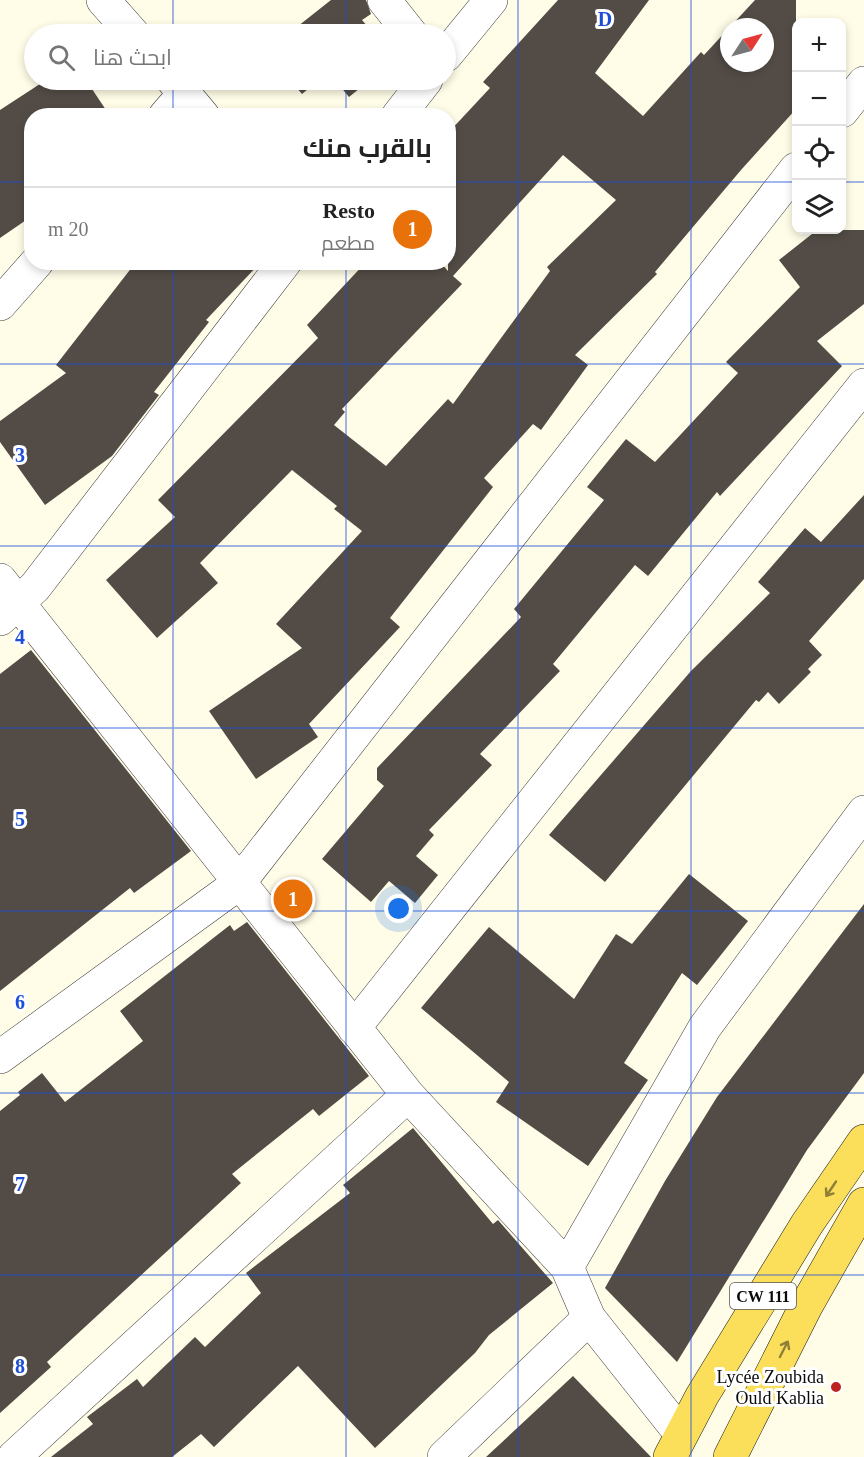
<!DOCTYPE html>
<html lang="ar">
<head>
<meta charset="utf-8">
<style>
	:root { --surface:#fff; --page:#f2f2f2; --text:#222; --muted:#767676; --line:#e0e0e0; --accent:#bb2321 }
	body { margin:0; font-family:"Times New Roman",Cairo,serif; background:var(--page); color:var(--text); direction:rtl }
	.controls { position:absolute; right:18px; top:18px; display:grid; overflow:hidden; border-radius:12px; box-shadow:0 3px 9px #0003 }
	.controls button { width:54px; height:54px; display:grid; place-items:center; padding:0; border:0; border-bottom:2px solid var(--line); background:var(--surface); color:var(--text); font:30px sans-serif }
	.compass { position:absolute; left:720px; top:18px; width:54px; height:54px; border-radius:50%; background:var(--surface); box-shadow:0 3px 9px #0003; rotate:54deg }
	.you { position:absolute; left:399px; top:909px; width:21px; height:21px; margin:-15px; border:4px solid #fff; border-radius:50%; background:#1a73e8; box-shadow:0 0 0 9px #1a73e833 }
	.badge { display:grid; place-items:center; width:39px; height:39px; border-radius:50%; background:var(--accent); color:#fff; font-size:20px; font-weight:700 }
	.pin { position:absolute; translate:-50% -50%; border:3px solid #fff; box-shadow:0 2px 6px #0006 }
	.list { margin:0; padding:0; list-style:none }
	h2 { display:flex; justify-content:space-between; align-items:center; height:78px; margin:0; padding:0 24px; font-size:26px }
	h2 small { font-size:20px; font-weight:400; color:var(--muted) }
	.list li { display:grid; grid-template-columns:39px 1fr auto; gap:18px; align-items:center; box-sizing:border-box; height:84px; padding:0 24px; border-top:2px solid var(--line) }
	.list b { display:block; font-size:22px; white-space:nowrap }
	.list p { margin:0; font-size:20px; white-space:nowrap; color:var(--muted) }
	.list em { font-size:20px; font-style:normal; color:var(--muted) }
	.icon { flex:none; width:33px; height:33px; fill:none; stroke:currentColor; stroke-width:2; stroke-linecap:round; stroke-linejoin:round }
	.map { position:relative; flex:none; width:864px; height:1457px; overflow:hidden; direction:ltr }
	.search { position:absolute; background:var(--surface); box-shadow:0 3px 9px #0003; left:24px; top:24px; width:432px; height:66px; display:flex; align-items:center; gap:15px; box-sizing:border-box; padding:0 21px; border-radius:33px; color:var(--muted); font-size:22px }
	.panel { position:absolute; background:var(--surface); box-shadow:0 3px 9px #0003; left:24px; top:108px; width:432px; height:162px; border-radius:24px; direction:rtl }
	.map>svg:first-child { display:block }
	.building { fill:#534c46; fill-rule:evenodd }
	.lines { fill:none; stroke-linecap:round; stroke-linejoin:round }
	.street-casing { stroke:#3d3d3d; stroke-width:34 }
	.primary-casing { stroke:#1b1b1b; stroke-width:34 }
	.street { stroke:#fff; stroke-width:33 }
	.primary { stroke:#fbdf5b; stroke-width:33 }
	.oneway { stroke:#8f7f37 }
	.grid { fill:none; stroke:#1d4ed8; stroke-width:1.5; stroke-opacity:0.55 }
	.poi-dot { fill:#bb2321; stroke:#fff; stroke-width:2 }
	.labels { text-anchor:middle; dominant-baseline:central; stroke-width:6; stroke-linejoin:round; paint-order:stroke }
	.shield { fill:#fff; stroke:#545454; stroke-width:1.5 }
	.shield-label { font-size:16px; font-weight:bold; fill:#0a0a0a }
	.poi-label { font-size:18px; fill:#0a0a0a; stroke:#fff; text-anchor:end }
	.grid-label { font-size:20px; text-anchor:middle; font-weight:bold; fill:#1d4ed8; stroke:#fff; stroke-width:6; stroke-linejoin:round; paint-order:stroke }
</style>
</head>
<body>
<div class="map">
<svg width="864" height="1457" viewBox="0 0 864 1457">
	<rect width="100%" height="100%" fill="#fffce7"/>
	<path class="building" d="M331,0h35l5,14 -9,6 12,14h-86z
		M558,0h91l-54,73 48,43 58,-64 3,3 25,-27v35h36v-36h-35l25,-27h41v109l-55,61 -86,102 2,2 -82,81 13,10 -47,65 -8,-6 -49,54 9,9 -103,131 10,9 -91,97 9,13 -62,42 -47,-68 93,-63 -26,-24 86,-93 -28,-22 3,-3 -45,-36 -92,93 18,20 -61,55 -51,-58 69,-63 -17,-17 160,-162 -11,-13 59,-63h74l8,9v-138l42,-45 -7,-6zM563,155l53,45 -69,67 3,4 -97,133 -5,-5 -62,67 -52,-41 11,-13 -3,-3 120,-125 -9,-8z
		M46,80h40l24,36h-78v100l-32,22v-128z
		M290,80h29l-17,14z
		M335,80h35l-21,17z
		M817,230h47v74l-47,37 25,25 -122,130 -3,-4 -69,84 -13,-11 -82,99 7,7 -80,83 12,11 -63,65 5,5 -18,21 22,19 -23,28 -26,-22 -18,21 -49,-43 62,-73 -7,-6v-12l144,-151 -7,-8 90,-109 -17,-13 39,-48 29,23 83,-89 -12,-11 74,-75 -21,-27z
		M136,262h125l-55,58 3,2 -55,70 5,3 -47,61 -67,49 -45,-63v-21l66,-48 -10,-8z
		M864,495v84l-55,62 13,14 -14,14 3,3 -32,32 -11,-12 -9,10 -3,-2 -151,182 -56,-47 142,-164 79,-78 -12,-11 47,-54 16,14z
		M31,650l160,201 -57,42 -4,-5 -130,103v-317z
		M689,874l59,47 -51,64 -15,-12 -58,90 24,17 -60,86 -92,-64 13,-20 -88,-74 68,-81 85,72 42,-65 16,10z
		M864,904v169l-57,77 -130,212 -72,-74 60,-107 52,-84z
		M247,922l122,154 -50,40 -6,-7 -81,65 9,9 -194,179 4,5 -51,46v-302l20,-16 -2,-3 24,-19 23,29 78,-61 -23,-30 110,-86 4,6z
		M413,1128l80,96 5,-4 55,63 -64,52 -14,18 -100,95 -77,-82 -84,81 -13,-13 -29,23h-121l42,-33 -6,-7 50,-38 6,8 52,-50 10,10 56,-54 -15,-20 104,-80 -7,-8z
		M573,1376l78,81h-165z"/>
	<g class="lines">
		<defs>
			<path id="street" d="M103,0l30,34
				M384,0l27,34
				M446,55l45,-55
				M173,80l30,36
				M842,111l22,-28
				M165,116l20,-23
				M398,116l28,-36
				M0,304l37,-42
				M0,580l408,515 159,172 22,51 92,116
				M0,619l35,-32 250,-325
				M354,1028l510,-643
				M0,1057l238,-173 558,-715
				M567,1267l138,-240 159,-215
				M14,1457l394,-362
				M444,1457l145,-139"/>
			<path id="primary" d="M670,1457l32,-61 105,-172 57,-83
				M730,1457l76,-151 58,-102"/>
		</defs>
		<use href="#street" class="street-casing"/>
		<use href="#primary" class="primary-casing"/>
		<use href="#street" class="street"/>
		<use href="#primary" class="primary"/>
	</g>
	<defs><path id="oneway-shaft" d="M-6 0H5M1.5-3L5.5 0L1.5 3" fill="none" stroke-width="1.6" stroke-linecap="round" stroke-linejoin="round" transform="scale(1.5)"/></defs>
	<g class="oneway">
		<use href="#oneway-shaft" transform="translate(831 1189) rotate(124)"/>
		<use href="#oneway-shaft" transform="translate(784 1349) rotate(-63)"/>
	</g>
	<path class="grid" d="M173,0v34M346,0v34M518,0v1457M691,0v1457M173,80v36M346,80v36M0,182h32M448,182h348M842,182h22M173,262v1195M346,262v1195M0,364h864M0,546h864M0,728h864M0,911h864M0,1093h864M0,1275h864"/>
	<circle class="poi-dot" cx="836" cy="1387" r="6"/>
	<g class="labels">
		<rect class="shield" x="730" y="1283" width="66" height="26" rx="4.5"/>
		<g class="shield-label">
			<text x="763" y="1296">CW 111</text>
		</g>
		<g class="poi-label">
			<text x="824" y="1377">Lycée Zoubida<tspan x="824" dy="21">Ould Kablia</tspan></text>
		</g>
	</g>
	<g class="grid-label">
		<text x="605" y="26">D</text>
		<text x="20" y="462">3</text>
		<text x="20" y="644">4</text>
		<text x="20" y="826">5</text>
		<text x="20" y="1009">6</text>
		<text x="20" y="1191">7</text>
		<text x="20" y="1373">8</text>
	</g>
</svg>
<div class="controls">
<button>+</button>
<button>−</button>
<button><svg class="icon" aria-label="locate" viewBox="0 0 24 24"><circle cx="12" cy="12" r="6"/><path d="M12 2v4M12 18v4M2 12h4M18 12h4"/></svg></button>
<button><svg class="icon" aria-label="layers" viewBox="0 0 24 24"><path d="M12 4l9 5-9 5-9-5zM3 14l9 5 9-5"/></svg></button>
</div>
<svg class="compass" viewBox="-18 -18 36 36"><path d="M0-13l5 13h-10z" fill="#e53935"/><path d="M0 13l5-13h-10z" fill="#767676"/></svg>
<div class="you"></div>
<div class="pin badge" style="left:293px;top:899px;background:#e8710a">1</div>
<div class="search"><svg class="icon" aria-label="search" viewBox="0 0 24 24"><circle cx="10" cy="10" r="6"/><path d="M15 15l6 6"/></svg>ابحث هنا</div>
<section class="panel">
<h2>بالقرب منك<small></small></h2>
<ul class="list">
<li><span class="badge" style="background:#e8710a">1</span><div><b>Resto</b><p>مطعم</p></div><em>20 m</em></li>
</ul>
</section>
</div>
</body>
</html>
